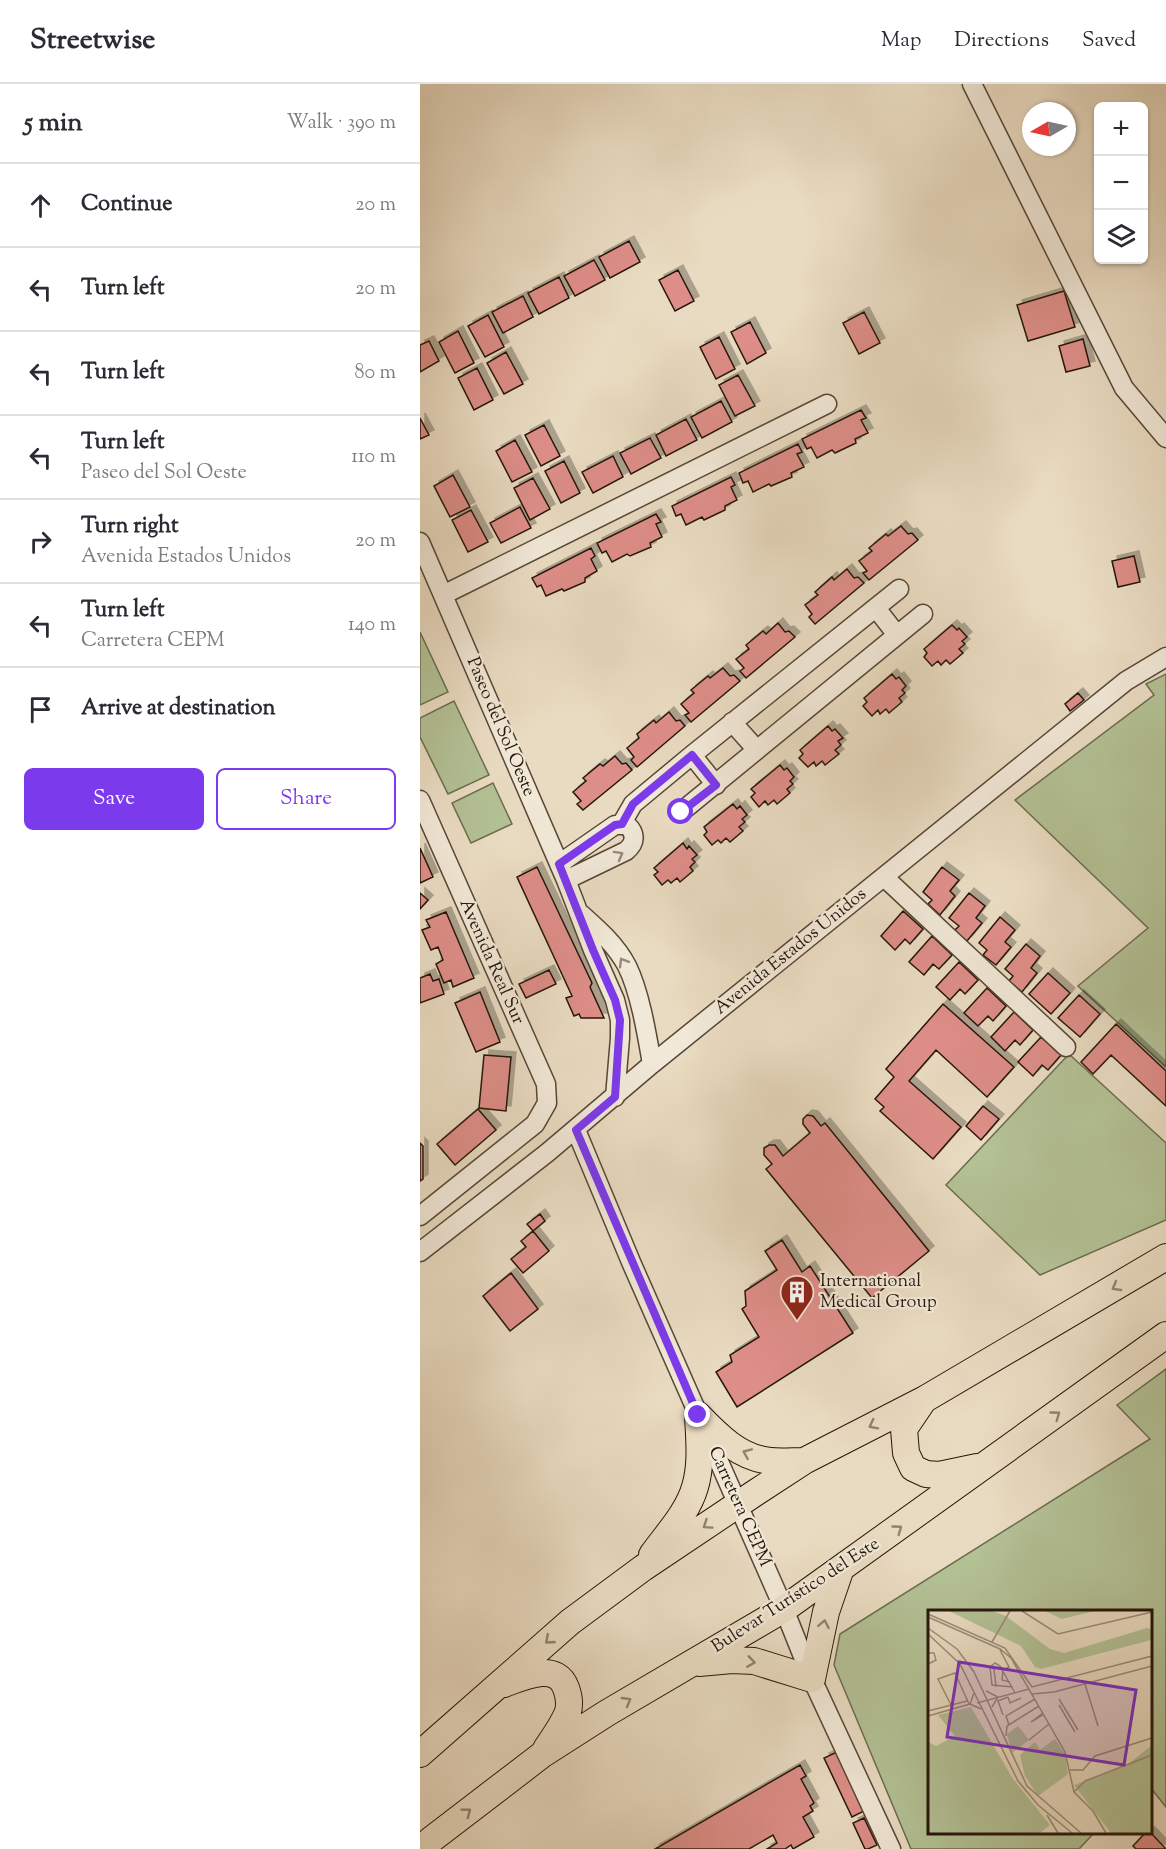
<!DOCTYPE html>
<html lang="en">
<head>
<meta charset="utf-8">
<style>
	:root { --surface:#fff; --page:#f2f2f3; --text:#2b2b33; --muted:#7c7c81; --line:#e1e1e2; --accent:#7c3aed }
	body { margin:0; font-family:"Sorts Mill Goudy",serif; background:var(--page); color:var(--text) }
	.controls { position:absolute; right:18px; top:18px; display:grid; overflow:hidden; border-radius:9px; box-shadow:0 2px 4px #0004 }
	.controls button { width:54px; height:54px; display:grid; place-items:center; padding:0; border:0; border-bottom:2px solid var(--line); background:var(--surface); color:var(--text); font:30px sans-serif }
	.compass { position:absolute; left:602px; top:18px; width:54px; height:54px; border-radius:50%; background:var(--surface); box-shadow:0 2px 4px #0004; rotate:261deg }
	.stop { position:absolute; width:18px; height:18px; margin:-14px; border:4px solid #7c3aed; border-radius:50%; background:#fff }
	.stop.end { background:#7c3aed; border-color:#fff; box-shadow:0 2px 6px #0008 }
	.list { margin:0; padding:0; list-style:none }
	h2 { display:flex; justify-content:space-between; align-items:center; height:78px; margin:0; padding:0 24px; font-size:26px }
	h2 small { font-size:20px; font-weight:400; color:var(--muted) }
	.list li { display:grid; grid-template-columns:39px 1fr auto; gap:18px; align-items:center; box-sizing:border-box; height:84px; padding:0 24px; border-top:2px solid var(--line) }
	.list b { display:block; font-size:22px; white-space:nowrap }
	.list p { margin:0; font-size:20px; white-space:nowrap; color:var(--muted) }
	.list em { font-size:20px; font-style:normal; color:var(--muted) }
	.actions { display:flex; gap:12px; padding:18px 24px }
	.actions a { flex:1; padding:14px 0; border:2px solid var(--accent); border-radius:9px; text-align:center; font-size:21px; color:var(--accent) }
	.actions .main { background:var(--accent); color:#fff }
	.icon { flex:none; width:33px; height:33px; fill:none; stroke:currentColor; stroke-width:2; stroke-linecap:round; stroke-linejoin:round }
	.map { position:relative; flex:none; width:746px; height:1765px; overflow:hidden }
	header { display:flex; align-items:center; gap:36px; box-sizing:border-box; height:84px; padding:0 30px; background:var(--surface); border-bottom:2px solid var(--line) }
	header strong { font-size:28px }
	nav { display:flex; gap:33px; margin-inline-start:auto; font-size:21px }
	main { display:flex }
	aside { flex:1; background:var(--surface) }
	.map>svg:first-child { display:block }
	.green { fill:#b3c195; stroke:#6c6c50; stroke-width:1.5 }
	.building { fill:#de8e88; stroke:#26160a; stroke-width:1.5; filter:url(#shadow) }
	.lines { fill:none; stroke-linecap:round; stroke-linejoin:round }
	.minor-casing { stroke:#574738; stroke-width:21 }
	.highway-casing { stroke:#26160a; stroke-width:28 }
	.minor { stroke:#f1e8d7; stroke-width:18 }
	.highway { stroke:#e9dbc1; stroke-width:26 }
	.oneway { stroke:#968a7b }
	.oneway2 { stroke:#91826f }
	.route { stroke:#7c3aed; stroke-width:8 }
	.labels { text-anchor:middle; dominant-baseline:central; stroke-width:4.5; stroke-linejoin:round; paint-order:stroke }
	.street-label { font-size:18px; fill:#26160a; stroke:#f1e8d7 }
	.poi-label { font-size:18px; fill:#26160a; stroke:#f1e8d7; text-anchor:start }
	.inset-road { fill:none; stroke:#9b8c78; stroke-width:1.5 }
	.view { fill:#7b2cbf; fill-opacity:0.15; stroke:#7b2cbf; stroke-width:3 }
	.inset-edge { fill:none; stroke:#26160a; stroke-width:3 }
</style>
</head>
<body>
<header>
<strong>Streetwise</strong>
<nav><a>Map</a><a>Directions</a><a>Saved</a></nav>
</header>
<main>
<aside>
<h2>5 min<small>Walk · 390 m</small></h2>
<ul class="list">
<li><svg class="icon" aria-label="ahead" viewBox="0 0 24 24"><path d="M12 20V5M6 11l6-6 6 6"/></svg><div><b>Continue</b></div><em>20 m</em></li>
<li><svg class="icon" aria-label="left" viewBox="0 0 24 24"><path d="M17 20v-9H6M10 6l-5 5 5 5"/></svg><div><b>Turn left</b></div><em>20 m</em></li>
<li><svg class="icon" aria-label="left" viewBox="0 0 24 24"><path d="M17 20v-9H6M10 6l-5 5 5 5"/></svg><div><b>Turn left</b></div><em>80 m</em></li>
<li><svg class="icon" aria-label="left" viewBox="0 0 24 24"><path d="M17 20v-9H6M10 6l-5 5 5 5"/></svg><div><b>Turn left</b><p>Paseo del Sol Oeste</p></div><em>110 m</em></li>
<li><svg class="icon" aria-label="right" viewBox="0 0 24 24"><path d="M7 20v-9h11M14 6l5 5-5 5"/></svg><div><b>Turn right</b><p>Avenida Estados Unidos</p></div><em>20 m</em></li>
<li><svg class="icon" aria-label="left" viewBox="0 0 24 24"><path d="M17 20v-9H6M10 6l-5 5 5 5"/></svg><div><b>Turn left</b><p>Carretera CEPM</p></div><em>140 m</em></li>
<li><svg class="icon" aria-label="arrive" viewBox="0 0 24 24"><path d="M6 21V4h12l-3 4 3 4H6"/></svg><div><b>Arrive at destination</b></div></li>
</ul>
<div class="actions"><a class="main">Save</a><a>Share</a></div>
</aside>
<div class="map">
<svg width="746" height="1765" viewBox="0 0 746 1765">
	<defs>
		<filter id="shadow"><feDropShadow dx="5" dy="-5" stdDeviation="0" flood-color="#0004"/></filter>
	</defs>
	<rect width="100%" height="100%" fill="#e9dbc1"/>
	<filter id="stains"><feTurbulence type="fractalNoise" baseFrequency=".00333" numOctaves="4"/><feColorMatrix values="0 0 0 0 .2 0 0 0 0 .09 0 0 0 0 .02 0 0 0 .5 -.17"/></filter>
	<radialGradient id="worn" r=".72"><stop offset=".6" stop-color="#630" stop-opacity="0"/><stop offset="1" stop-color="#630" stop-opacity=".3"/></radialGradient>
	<path class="green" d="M0,548l28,60 -28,13z
		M746,590v393l-88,-81 70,-58 -133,-128 139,-105 -8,-11z
		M34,617l35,74 -41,19 -28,-57v-19z
		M73,699l19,41 -41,19 -19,-40z
		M649,970l97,89v77l-126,55 -94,-90z
		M746,1285v438l-16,-20v-175h-221v220l165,1 -15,16h-168l-77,-184 6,-31 310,-195 -33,-34z"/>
	<path class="building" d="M209,157l11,21 -30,16 -11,-21z
		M174,176l11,20 -30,16 -11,-20z
		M258,186l16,31 -19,10 -16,-31z
		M139,193l10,21 -30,16 -11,-21z
		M644,207l11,36 -47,14 -11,-36z
		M103,212l10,21 -30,16 -11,-21z
		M444,228l16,31 -21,11 -16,-31z
		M68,231l16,32 -19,10 -17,-31z
		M330,238l16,31 -19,11 -16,-32z
		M38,247l16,32 -19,10 -16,-31z
		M299,253l16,32 -19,10 -16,-32z
		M663,255l7,27 -24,6 -7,-26z
		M9,257l10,20 -19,11v-27z
		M86,268l17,32 -19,10 -17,-31z
		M57,284l16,32 -19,10 -16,-32z
		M318,291l17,31 -20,10 -16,-31z
		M301,317l11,21 -30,16 -11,-21z
		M441,326l5,8 -5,2 7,13 -13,6 1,4 -21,10 -3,-3 -15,8 -6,-11 -4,2 -5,-10z
		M0,334l9,17 -9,4z
		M266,335l11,21 -31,16 -10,-21z
		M124,341l16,31 -19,10 -16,-31z
		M230,354l11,20 -30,16 -11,-21z
		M95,356l17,32 -20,10 -16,-31z
		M378,360l4,8 -5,2 7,13 -13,6 1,4 -21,9 -2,-2 -16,8 -5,-11 -5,2 -4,-10z
		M193,372l10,21 -30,16 -11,-21z
		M144,377l16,32 -19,10 -16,-32z
		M33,391l17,32 -20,10 -16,-31z
		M311,393l4,8 -4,2 6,13 -12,6v4l-21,10 -2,-3 -16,8 -5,-11 -5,2 -4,-10z
		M113,394l17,31 -20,11 -16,-32z
		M100,423l11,21 -30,15 -11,-20z
		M51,426l17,32 -20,10 -16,-32z
		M236,430l5,8 -5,2 6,13 -12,6 1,4 -21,9 -3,-2 -15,8 -6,-11 -4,2 -5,-10z
		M481,442l7,8 4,-1 6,7 -49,40 -6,-7 4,-2 -8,-10 13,-10 -3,-3 17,-14 2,2z
		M171,464l4,8 -4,3 6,12 -12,7v4l-21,9 -2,-2 -16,7 -5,-11 -4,2 -5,-9z
		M714,472l6,26 -22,5 -6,-26z
		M427,485l7,9 4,-1 6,6 -49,41 -6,-7 3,-3 -7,-9 13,-10 -3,-3 17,-15 2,3z
		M358,539l7,9 4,-1 6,6 -49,41 -6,-7 4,-3 -8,-9 13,-10 -3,-4 17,-14 3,3z
		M532,541l5,5 2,-2 8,9 -5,4 3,3 -6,5 4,4 -13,11 -4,-4 -5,5 -3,-4 -6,5 -8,-9 3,-4 -3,-4z
		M303,584l7,8 4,-1 6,6 -49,41 -6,-7 4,-2 -8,-9 13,-11 -3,-3 17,-14 2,2z
		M472,590l4,5 3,-2 7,9 -4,4 3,3 -6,5 3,4 -13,11 -3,-4 -6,5 -2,-4 -6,6 -9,-10 4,-4 -3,-4z
		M658,609l6,7 -14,11 -5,-7z
		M249,628l7,9 4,-1 5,6 -48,41 -6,-7 3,-3 -7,-9 12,-10 -2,-4 17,-14 2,3z
		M408,642l4,5 3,-2 8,9 -5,3 3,4 -6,5 4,4 -14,11 -3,-4 -6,5 -2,-4 -6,5 -9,-9 4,-4 -3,-4z
		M195,672l7,8 4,-1 6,7 -49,40 -6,-6 4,-3 -8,-9 13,-11 -3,-3 17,-14 3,2z
		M360,681l4,5 3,-2 7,9 -4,4 3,3 -6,5 3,4 -13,11 -3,-4 -6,5 -3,-4 -6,6 -8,-10 4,-4 -4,-4z
		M313,720l4,5 3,-3 7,9 -5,4 3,3 -6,5 4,4 -13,11 -4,-4 -5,5 -3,-3 -6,5 -8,-10 3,-3 -3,-5z
		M263,759l4,6 2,-3 8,9 -5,4 3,3 -5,5 3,4 -13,11 -3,-4 -6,5 -3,-3 -6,5 -8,-10 4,-3 -4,-4z
		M0,764l13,29 -13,6z
		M117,783l55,116 -2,4 14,31h-23l-2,-4 -5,2 -8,-18 6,-2 -55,-119z
		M522,783l17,13 -9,11 5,5 -15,19 -12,-11 4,-4 -9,-8z
		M0,809l8,7 -8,9z
		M549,809l16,13 -9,12 6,5 -15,18 -13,-10 5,-5 -10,-8z
		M483,827l20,18 -13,15 -5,-5 -10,11 -14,-14z
		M26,828l28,66 -21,9 -2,-7 -7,3 -8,-19 7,-4 -5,-13 -7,3 -9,-20 8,-3 -4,-7z
		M580,833l15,13 -10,12 6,5 -15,18 -13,-10 4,-5 -8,-7z
		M512,852l20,19 -13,14 -6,-5 -9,11 -15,-13z
		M606,860l14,12 -9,12 6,5 -15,19 -13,-11 4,-5 -8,-7z
		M539,878l19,18 -13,14 -5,-5 -10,11 -14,-13z
		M129,886l7,14 -30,14 -7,-14z
		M628,889l22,20 -19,21 -22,-20z
		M10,890l3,7 6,-2 5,15 -24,9v-25z
		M567,904l19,18 -13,15 -5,-5 -10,10 -14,-13z
		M60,908l20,50 -24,10 -21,-49z
		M659,911l21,19 -20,23 -22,-19z
		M523,920l71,63 -27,30 -51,-47 -27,31 52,46 -28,32 -53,-48 4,-4 -9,-8 19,-22 -8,-8z
		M594,928l19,18 -13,15 -5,-5 -10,11 -14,-14z
		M696,940l50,47v35l-55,-51 -18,19 -12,-12z
		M621,953l20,18 -13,15 -6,-5 -9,11 -15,-14z
		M64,971l27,2 -5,54 -27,-3z
		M563,1022l16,13 -18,21 -15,-14z
		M58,1025l18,21 -41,35 -18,-21z
		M387,1031l6,1 8,10 4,-3 104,128 -57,47 -106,-129 6,-5 -8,-9v-7l5,-3h6l8,11 27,-23 -7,-9v-5z
		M0,1059l3,3v33l-3,2z
		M120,1130l5,7 -12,10 -6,-7z
		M113,1147l16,20 -26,22 -12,-14 15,-12 -5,-6z
		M362,1156l20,32 8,-6 43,67 -116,74 -21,-35 16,-10 -2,-7 29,-18 -17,-28 4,-3 -1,-15 32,-21 -12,-19z
		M91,1189l27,36 -28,22 -27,-35z
		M417,1668l27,59 -12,6 -28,-59z
		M380,1681l6,11 -5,3 13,24 -4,3 3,5 -10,6 11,20 -21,12 -2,-4 -6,4h-18l10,-6 -4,-8 -24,14h-94z
		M444,1734l13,27 -9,4h-3l-12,-26z
		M726,1748h4l16,17h-30l-3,-3z"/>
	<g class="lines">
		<defs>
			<path id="minor" d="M552,0l152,304 42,50
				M0,458l146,338 27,70 22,50 5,20v18l-5,59
				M23,511l384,-191
				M456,524l21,27
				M312,638l25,28
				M272,671l24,30
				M0,716l126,284 1,19 -12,21 -115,92
				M261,728l242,-198
				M202,739l11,-19 59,-49 207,-166
				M139,780l56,-39h12c9,8 9,18 -1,26l-60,29
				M464,793l182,170
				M161,830c17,15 35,31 46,52 13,26 20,69 25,98
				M156,1046l55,132 153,347 28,70 79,170
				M0,1168l127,-99 105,-89 474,-383 40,-24"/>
			<path id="highway" d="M503,1317l-19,28 2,24 7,15 13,6 13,1 38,-8
				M278,1331c20,21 42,43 72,46 11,1 23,0 34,0
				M232,1471c15,-21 36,-43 43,-68 7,-23 4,-49 3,-72
				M279,1579l33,-3 22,1 58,18 14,-67 14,-41
				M84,1600c19,-7 52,-23 62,4 3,8 4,16 2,24 -5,13 -14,25 -22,37
				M0,1670l150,-132 73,-54 112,-75 49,-32 121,-62 241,-142
				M2,1765l10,-10 111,-85 64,-41 177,-104 382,-274"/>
		</defs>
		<use href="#minor" class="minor-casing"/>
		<use href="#highway" class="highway-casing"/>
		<use href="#minor" class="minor"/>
		<use href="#highway" class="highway"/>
	</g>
	<defs><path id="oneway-chevron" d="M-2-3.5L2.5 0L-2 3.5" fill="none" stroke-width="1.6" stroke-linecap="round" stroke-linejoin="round" transform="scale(1.5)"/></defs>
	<g class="oneway">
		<use href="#oneway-chevron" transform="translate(199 771) rotate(-29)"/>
		<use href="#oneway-chevron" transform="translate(203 878) rotate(-121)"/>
	</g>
	<g class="oneway2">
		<use href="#oneway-chevron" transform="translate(696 1203) rotate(150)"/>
		<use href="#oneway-chevron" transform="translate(636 1331) rotate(-36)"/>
		<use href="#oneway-chevron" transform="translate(453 1341) rotate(153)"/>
		<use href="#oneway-chevron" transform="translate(327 1369) rotate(-157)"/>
		<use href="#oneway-chevron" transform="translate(287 1441) rotate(146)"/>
		<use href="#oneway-chevron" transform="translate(478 1445) rotate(-36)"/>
		<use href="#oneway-chevron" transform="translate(404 1540) rotate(-79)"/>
		<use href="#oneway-chevron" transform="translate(129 1556) rotate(139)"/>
		<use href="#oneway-chevron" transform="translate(331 1578) rotate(8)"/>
		<use href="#oneway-chevron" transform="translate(207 1617) rotate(-30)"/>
		<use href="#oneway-chevron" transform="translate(47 1728) rotate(-37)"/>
	</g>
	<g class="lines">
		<path class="route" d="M261,728l35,-27 -24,-30 -59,49 -11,20 -7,1 -56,39 34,86 22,50 5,20 -5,77 -39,33 122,285"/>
	</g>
	<defs>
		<symbol id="building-pin" viewBox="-11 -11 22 30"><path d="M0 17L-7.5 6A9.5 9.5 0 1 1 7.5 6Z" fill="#8f2418" stroke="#f1e8d7"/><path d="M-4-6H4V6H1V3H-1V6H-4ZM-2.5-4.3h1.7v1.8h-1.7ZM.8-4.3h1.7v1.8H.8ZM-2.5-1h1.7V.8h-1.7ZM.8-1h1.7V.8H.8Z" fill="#fff"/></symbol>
	</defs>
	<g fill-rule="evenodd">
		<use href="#building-pin" x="358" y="1189" width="38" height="52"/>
	</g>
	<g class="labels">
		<g class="street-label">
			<text transform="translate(80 643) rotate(67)">Paseo del Sol Oeste</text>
			<text transform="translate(371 868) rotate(-39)">Avenida Estados Unidos</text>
			<text transform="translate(71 878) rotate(66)">Avenida Real Sur</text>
			<text transform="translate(319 1423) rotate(66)">Carretera CEPM</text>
			<text transform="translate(376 1512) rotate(-33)">Bulevar Turístico del Este</text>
		</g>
		<g class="poi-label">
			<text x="400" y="1198">International<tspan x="400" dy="21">Medical Group</tspan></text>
		</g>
	</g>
	<g transform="translate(508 1526)">
		<rect width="224" height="224" fill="#e9dbc1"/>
		<path d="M21,1h43l14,5 44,33 14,4 83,-25 4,1v11l-110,29 -6,-2 -14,-21zM117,1h50l-33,8zM43,97l42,72 37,46 -10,8h-112v-91l8,4 19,-10 -17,-21zM90,116l11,14 -17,13 -5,-19zM127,129l10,15 3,20 -30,22 -13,-20 -5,-21 15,-13 5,8zM223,136v87h-40l-37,-48 52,-19z" fill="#b3c195"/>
		<path class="inset-road" d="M94,1l36,23 94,-22M0,4l77,34 27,39 120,-31M0,7l72,32 11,9 54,94 9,40 19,19 13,22M0,18l29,21 17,23 53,114 54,47M0,24l32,30 58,117 20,24 34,28M64,32l18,-31M72,40l9,17 -6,3 -1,10 8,2M0,43h6l2,7 -8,4M62,57l5,-4 5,3 15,27M62,57l2,18 21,2M62,57l4,2 2,18M157,74l13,42M58,81l12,6 -6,10M46,83l-4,11 11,5M104,84l22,-2 98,-26M80,87l2,6 11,-5M131,89l19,31M49,93l52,-14M23,95l-13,-26 17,-6 14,31M131,95l16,27M0,101l39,-10M115,103l-12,9 13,-8M75,105l-5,-14 10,-4M0,106l42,-12M81,115l-3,-9 29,-17M78,126l1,-10 32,-20M101,130l20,-16M142,160h13l12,-14 57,-18M146,182l11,-11 67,-26M119,205l11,18"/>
		<path class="view" d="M31,52l177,28 -12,75 -177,-28z"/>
		<rect width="224" height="224" class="inset-edge"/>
	</g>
	<rect width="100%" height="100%" filter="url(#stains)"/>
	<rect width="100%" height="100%" fill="url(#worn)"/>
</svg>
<div class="controls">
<button>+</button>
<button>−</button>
<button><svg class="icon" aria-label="layers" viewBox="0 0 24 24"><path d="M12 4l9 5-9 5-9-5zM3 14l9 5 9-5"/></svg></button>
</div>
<svg class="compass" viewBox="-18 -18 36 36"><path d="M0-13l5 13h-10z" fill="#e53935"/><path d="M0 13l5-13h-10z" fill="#7c7c81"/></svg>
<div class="stop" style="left:261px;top:728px"></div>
<div class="stop end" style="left:278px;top:1331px"></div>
</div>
</main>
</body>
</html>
